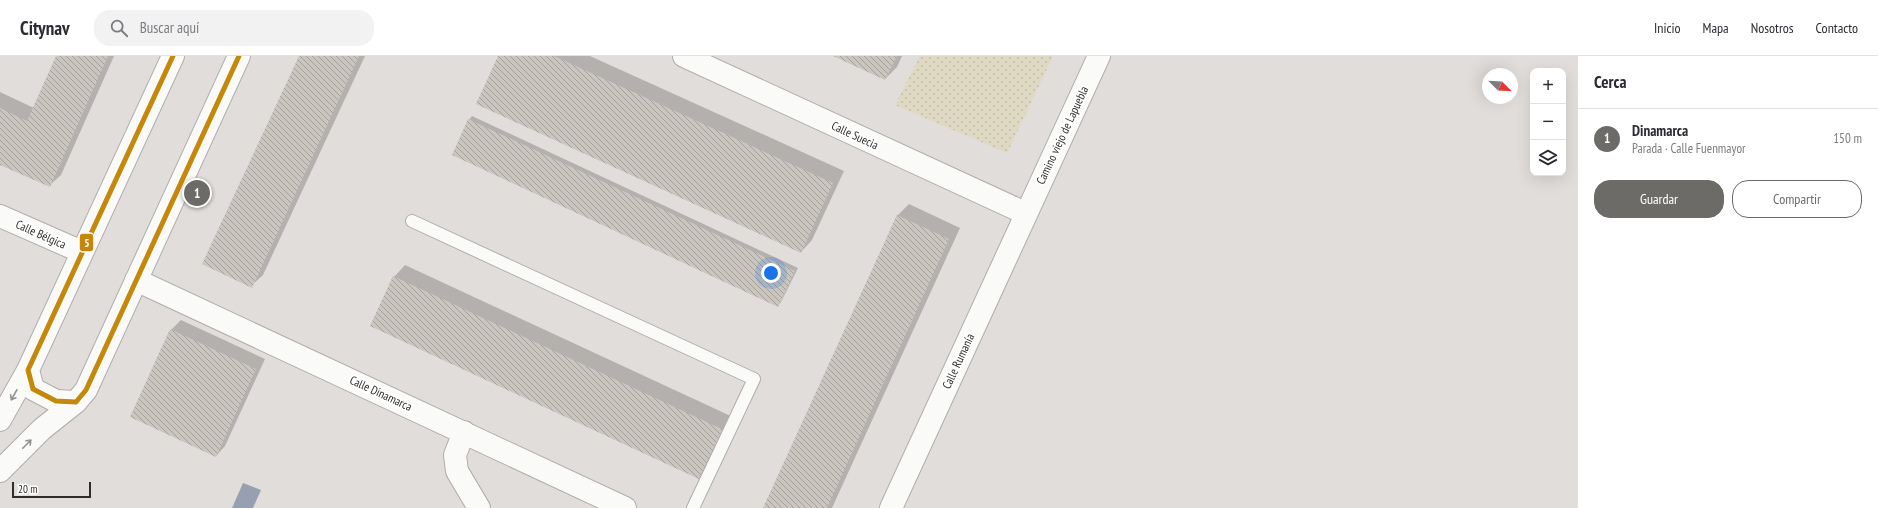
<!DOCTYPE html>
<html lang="es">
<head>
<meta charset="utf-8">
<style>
	:root { --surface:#fff; --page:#f2f2f3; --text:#2b2b33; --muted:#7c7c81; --line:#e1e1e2; --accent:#6d6b68 }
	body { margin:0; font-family:"PT Sans Narrow",sans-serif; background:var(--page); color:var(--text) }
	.controls { position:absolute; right:12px; top:12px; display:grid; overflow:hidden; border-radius:8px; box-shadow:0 4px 16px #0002 }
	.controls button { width:36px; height:36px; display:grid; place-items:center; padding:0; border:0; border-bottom:1px solid var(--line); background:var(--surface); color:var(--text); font:20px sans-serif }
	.compass { position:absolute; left:1482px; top:12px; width:36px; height:36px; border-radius:50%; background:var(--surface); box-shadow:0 4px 16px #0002; rotate:114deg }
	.scale { position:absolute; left:12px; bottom:10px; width:79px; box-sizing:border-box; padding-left:4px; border:2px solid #2f2d2a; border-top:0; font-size:11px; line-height:14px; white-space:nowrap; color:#2f2d2a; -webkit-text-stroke:3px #fff; paint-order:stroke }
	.you { position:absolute; left:771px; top:217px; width:14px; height:14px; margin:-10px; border:3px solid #fff; border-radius:50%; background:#1a73e8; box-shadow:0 0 0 6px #1a73e833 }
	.badge { display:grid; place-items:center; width:26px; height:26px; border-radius:50%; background:var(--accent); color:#fff; font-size:13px; font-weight:700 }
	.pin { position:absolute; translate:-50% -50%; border:2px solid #fff; box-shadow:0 1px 4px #0006 }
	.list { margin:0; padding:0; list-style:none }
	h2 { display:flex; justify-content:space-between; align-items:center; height:52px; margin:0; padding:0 16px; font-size:17px }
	h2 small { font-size:13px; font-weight:400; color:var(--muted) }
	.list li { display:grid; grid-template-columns:26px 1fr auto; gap:12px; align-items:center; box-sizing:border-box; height:60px; padding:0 16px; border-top:1px solid var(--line) }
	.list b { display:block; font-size:15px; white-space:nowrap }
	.list p { margin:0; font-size:13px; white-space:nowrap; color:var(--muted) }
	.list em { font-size:13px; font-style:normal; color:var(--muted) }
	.actions { display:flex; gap:8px; padding:12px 16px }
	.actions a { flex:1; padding:9px 0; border:1px solid var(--accent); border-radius:16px; text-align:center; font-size:14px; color:var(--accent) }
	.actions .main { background:var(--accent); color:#fff }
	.icon { flex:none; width:22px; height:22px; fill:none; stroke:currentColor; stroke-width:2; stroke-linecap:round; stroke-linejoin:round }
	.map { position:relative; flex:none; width:1578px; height:452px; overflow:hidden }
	header { display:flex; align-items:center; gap:24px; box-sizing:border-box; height:56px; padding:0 20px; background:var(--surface); border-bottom:1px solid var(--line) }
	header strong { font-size:19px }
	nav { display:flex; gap:22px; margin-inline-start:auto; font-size:14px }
	.search { width:280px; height:36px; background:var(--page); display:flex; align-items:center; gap:10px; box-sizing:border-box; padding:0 14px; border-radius:16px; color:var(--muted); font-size:15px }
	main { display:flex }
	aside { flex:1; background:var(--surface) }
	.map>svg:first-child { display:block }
	.sand { fill:url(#sand-dots) }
	.water { fill:#96a0b1 }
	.shadow { fill:#0003 }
	.building { fill:url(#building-back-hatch) }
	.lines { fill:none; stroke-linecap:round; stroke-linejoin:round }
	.service-casing { stroke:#b0aeac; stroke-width:14 }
	.minor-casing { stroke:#b0aeac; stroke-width:24 }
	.service { stroke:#fafaf9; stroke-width:12 }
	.minor { stroke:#fafaf9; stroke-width:22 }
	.bus-1-casing { stroke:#fff; stroke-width:8 }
	.bus-1 { stroke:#c5880a; stroke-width:5 }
	.oneway { stroke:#949492 }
	.labels { text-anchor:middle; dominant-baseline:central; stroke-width:4; stroke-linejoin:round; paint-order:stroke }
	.street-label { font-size:12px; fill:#2f2d2a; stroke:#fff }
	.line-badge { stroke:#fff; stroke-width:1.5 }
	.badge-label { font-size:11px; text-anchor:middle; font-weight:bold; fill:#fff }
</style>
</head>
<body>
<header>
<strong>Citynav</strong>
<div class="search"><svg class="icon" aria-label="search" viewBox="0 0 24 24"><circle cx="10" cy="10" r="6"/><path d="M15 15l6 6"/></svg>Buscar aquí</div>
<nav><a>Inicio</a><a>Mapa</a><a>Nosotros</a><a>Contacto</a></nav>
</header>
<main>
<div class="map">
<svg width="1578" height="452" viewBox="0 0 1578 452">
	<defs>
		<pattern id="sand-dots" width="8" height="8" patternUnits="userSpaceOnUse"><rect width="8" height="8" fill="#dfd9c3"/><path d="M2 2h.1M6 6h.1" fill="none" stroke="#c0bba8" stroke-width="1.8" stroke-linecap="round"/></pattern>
		<pattern id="building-back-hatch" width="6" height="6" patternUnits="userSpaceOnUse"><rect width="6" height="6" fill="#cac5bf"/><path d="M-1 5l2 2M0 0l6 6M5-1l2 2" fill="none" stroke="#a4a09b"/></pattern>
	</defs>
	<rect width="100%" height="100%" fill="#e0ddda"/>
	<path class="sand" d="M920,0h133l-46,97 -112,-48z"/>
	<path class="water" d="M243,427l18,7 -8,18h-21z"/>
	<path class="shadow" d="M57,0h57l-53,119 -12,11 -49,-22v-72l34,16z
		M300,0h65l-102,219 -12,11z
		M499,0h91l254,115 -32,69 -11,12z
		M835,0h67l-5,11 -12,12z
		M472,60l326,152 -17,34 -3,4 -309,-186z
		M909,148l51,24 -128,280h-68l133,-292z
		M405,209l330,153 -23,50 -318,-191z
		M181,264l84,39 -40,87 -9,10 -45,-126z"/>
	<path class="building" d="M56,0h52l-58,131 -50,-22v-57l27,13z
		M299,0h60l-107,232 -50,-24z
		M498,0h56l279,127 -32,70 -325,-149z
		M833,0h64l-12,24z
		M468,63l327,152 -17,36 -326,-152z
		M897,159l52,24 -122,269h-64z
		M393,220l331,154 -23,50 -331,-154z
		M170,273l86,40 -40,88 -86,-40z"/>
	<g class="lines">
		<defs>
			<path id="service" d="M412,165l342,158 -61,129"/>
			<path id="minor" d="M684,0l341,157
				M0,160l82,36
				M136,224l489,228
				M28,314l5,19 23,12 20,1
				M0,364l28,-50 145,-314
				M464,376l-9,23 2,16 22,37
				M0,415l42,-42 34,-27 10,-12 153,-334
				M891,452l208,-452"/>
		</defs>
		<use href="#service" class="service-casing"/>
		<use href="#minor" class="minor-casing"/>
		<use href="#service" class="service"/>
		<use href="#minor" class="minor"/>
		<defs>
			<path id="bus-1" d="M76,346l-20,-1 -23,-12 -5,-19 145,-314
				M76,346l10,-12 153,-334"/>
		</defs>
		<use href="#bus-1" class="bus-1-casing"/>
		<use href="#bus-1" class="bus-1"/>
	</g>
	<defs><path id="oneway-shaft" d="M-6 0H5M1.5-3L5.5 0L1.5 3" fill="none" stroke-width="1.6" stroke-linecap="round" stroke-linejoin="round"/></defs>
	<g class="oneway">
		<use href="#oneway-shaft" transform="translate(14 339) rotate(119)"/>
		<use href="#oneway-shaft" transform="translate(27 388) rotate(-45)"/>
	</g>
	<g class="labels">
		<g class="street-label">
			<text transform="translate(855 79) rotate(25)">Calle Suecia</text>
			<text transform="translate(1062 79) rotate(-65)">Camino viejo de Lapuebla</text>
			<text transform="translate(41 178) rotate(24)">Calle Bélgica</text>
			<text transform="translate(958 305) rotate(-65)">Calle Rumanía</text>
			<text transform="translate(381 337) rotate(25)">Calle Dinamarca</text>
		</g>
	</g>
	<rect class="line-badge" x="79" y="177" width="15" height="19" rx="4" fill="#c5880a"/>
	<g class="badge-label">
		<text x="87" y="191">5</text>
	</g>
</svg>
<div class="controls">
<button>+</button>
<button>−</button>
<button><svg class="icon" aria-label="layers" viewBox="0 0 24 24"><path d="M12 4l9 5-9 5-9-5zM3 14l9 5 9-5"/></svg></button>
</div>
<svg class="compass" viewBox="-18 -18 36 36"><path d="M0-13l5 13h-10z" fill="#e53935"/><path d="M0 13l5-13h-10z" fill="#7c7c81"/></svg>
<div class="scale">20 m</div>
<div class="you"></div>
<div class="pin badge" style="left:197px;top:137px">1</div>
</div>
<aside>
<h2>Cerca<small></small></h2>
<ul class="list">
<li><span class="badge">1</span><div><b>Dinamarca</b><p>Parada · Calle Fuenmayor</p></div><em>150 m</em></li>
</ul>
<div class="actions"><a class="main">Guardar</a><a>Compartir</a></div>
</aside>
</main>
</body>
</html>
